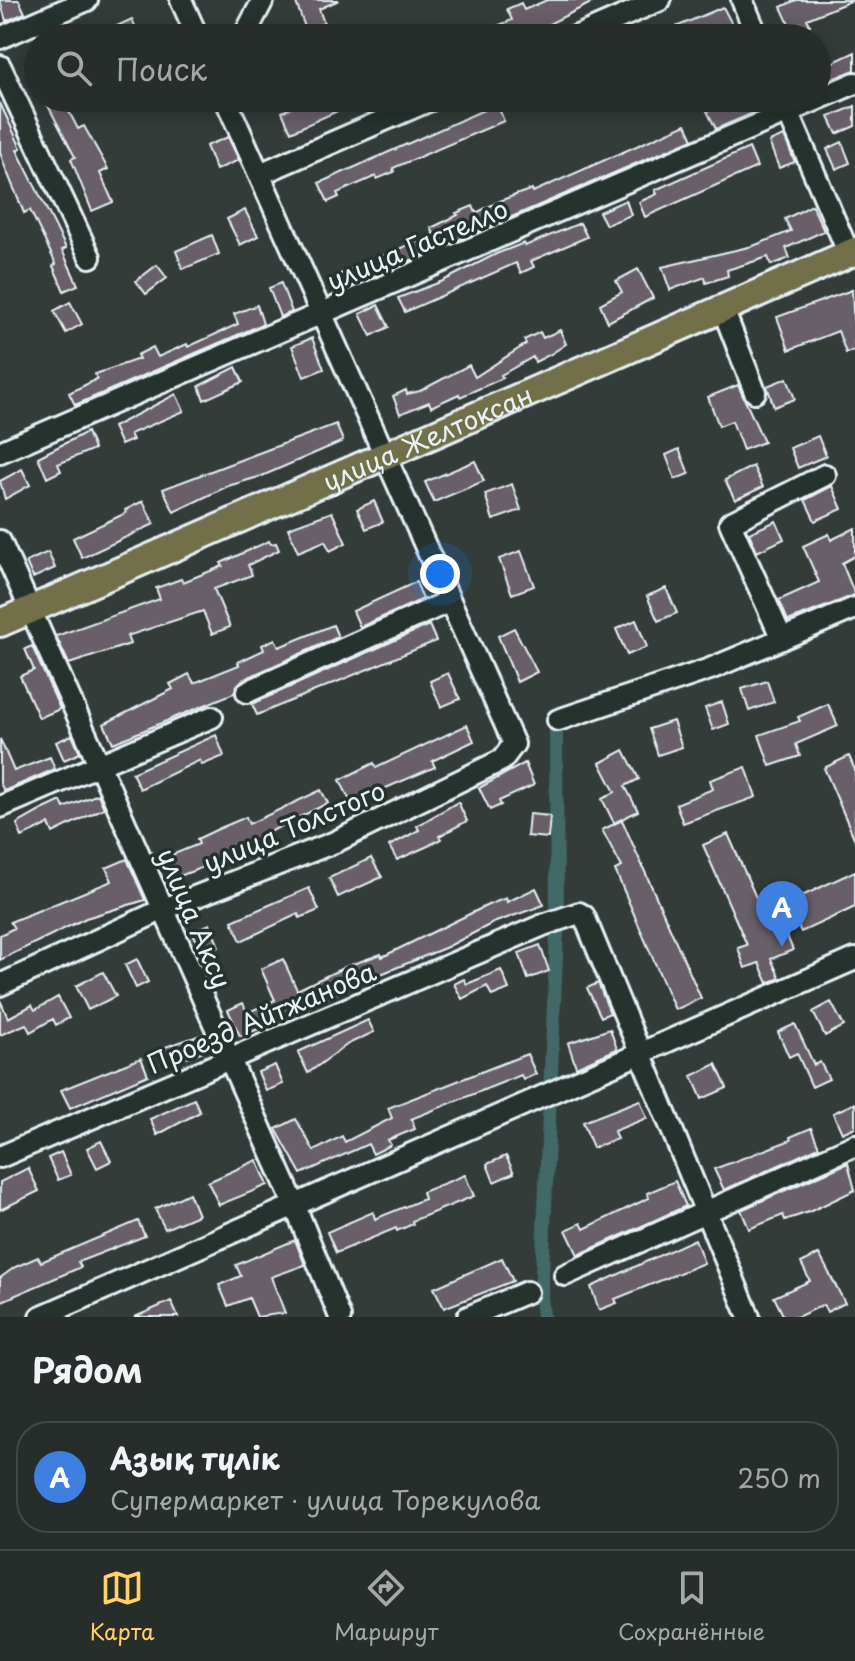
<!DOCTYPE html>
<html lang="ru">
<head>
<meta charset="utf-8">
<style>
	:root { --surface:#262d2b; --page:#323937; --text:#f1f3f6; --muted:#a4a8a9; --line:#424947; --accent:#ffd166 }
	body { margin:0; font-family:"Playpen Sans",sans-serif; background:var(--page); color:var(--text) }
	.you { position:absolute; left:440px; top:574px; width:28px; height:28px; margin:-20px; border:6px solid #fff; border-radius:50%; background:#1a73e8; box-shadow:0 0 0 12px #1a73e833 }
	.badge { display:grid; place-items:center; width:52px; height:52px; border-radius:50%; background:var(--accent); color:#fff; font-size:26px; font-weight:700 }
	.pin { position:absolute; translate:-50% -66px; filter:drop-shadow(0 2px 4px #0008) }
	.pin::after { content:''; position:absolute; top:42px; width:28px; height:24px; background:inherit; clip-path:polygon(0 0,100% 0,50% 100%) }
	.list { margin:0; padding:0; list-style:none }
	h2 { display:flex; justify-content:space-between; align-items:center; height:104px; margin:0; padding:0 32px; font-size:34px }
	h2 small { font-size:26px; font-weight:400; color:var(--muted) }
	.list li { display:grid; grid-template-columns:52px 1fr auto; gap:24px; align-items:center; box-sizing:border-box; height:112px; margin:0 16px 16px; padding:0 16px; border:2px solid var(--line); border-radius:32px }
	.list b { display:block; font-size:30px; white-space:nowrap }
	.list p { margin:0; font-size:26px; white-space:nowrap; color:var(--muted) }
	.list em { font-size:26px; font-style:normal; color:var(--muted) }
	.icon { flex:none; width:44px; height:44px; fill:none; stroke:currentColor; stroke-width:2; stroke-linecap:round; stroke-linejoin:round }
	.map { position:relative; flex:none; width:855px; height:1317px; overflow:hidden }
	.search { position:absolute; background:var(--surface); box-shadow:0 4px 20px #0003; left:24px; right:24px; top:24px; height:88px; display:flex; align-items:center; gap:20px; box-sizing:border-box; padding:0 28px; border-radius:44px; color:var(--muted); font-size:30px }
	.sheet { height:232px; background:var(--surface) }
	nav { display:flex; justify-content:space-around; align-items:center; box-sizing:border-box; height:112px; border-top:2px solid var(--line); background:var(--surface); font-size:22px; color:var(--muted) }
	nav a { display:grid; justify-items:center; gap:4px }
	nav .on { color:var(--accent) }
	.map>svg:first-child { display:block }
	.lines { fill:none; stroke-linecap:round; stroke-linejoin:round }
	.canal { stroke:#436768; stroke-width:14 }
	.building { fill:#675f67; stroke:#e8f1f8; stroke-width:2 }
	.minor-casing { stroke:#e8f1f8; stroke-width:26 }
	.major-casing { stroke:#e8f1f8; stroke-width:32 }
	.minor { stroke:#26332d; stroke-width:20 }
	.major { stroke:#726f4a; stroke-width:26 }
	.labels { text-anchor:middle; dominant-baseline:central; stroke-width:7; stroke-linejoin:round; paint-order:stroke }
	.street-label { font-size:26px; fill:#e8f1f8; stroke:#26332d }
</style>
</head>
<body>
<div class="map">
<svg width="855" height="1317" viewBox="0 0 855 1317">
	<rect width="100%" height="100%" fill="#333c39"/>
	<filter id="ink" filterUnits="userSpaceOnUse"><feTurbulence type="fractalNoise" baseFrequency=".0125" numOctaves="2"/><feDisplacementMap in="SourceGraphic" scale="16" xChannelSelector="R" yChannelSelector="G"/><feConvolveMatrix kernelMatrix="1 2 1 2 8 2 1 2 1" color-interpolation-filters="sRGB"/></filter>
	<g filter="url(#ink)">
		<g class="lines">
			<path class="canal" d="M543,1317l-2,-19 16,-364 -1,-203"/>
		</g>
		<path class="building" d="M0,0h19l6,13 -19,8z
			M295,0h44l-20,9 5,14 -18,7z
			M547,0h50l-76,38h-54l45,-18 -5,-11 14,-6 3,7z
			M796,0h57l-46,19 3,6 -17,8 -12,-26z
			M723,7l10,19 -24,12h-59z
			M132,19l8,19h-29l-3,-8z
			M855,52v18l-38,15v-15z
			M44,98h18l16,31 6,-3 24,43 -8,4 13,29 -21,9 -21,-52 4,-2z
			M311,98h68v1l-31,12 -2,-4 -55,25 -9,-20z
			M743,98h18l4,10 -49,21 -9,-18z
			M0,103l21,45 -4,2 49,98 -4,2 16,35 -14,6 -11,-25 3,-2 -26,-54 -6,3 -19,-46 -5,-15z
			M497,104l7,17 -111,47 1,4 -17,7 -1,-3 -39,17 2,4 -11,5 -9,-19z
			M855,106v20l-18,8 -8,-17z
			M686,124l7,15 -349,150 -6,-14 96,-41 -3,-6 27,-13 -2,-2 17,-7 3,7 26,-13 30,-11 1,3z
			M784,136l11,26 -16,6 -10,-26z
			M228,137l11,23 -23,10 -10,-24z
			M842,142l8,21 -14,6 -9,-20z
			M749,148l8,19 -112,50 -6,-15 18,-8 -2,-4z
			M626,200l5,15 -25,10 -7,-13z
			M812,205l12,26 -38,17 4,10 -19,7 -3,-8 -41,13 1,6 -22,7 -1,-6 -35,13 -8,-23 91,-21 38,-15 -6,-12z
			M245,210l13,26 -18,9 -13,-26z
			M580,223l7,14 -56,24 3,6 -13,6 -5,-10 -111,49 -7,-14 45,-17 53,-27 28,-11 1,3z
			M212,235l7,19 -36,15 -7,-18z
			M157,265l10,13 -21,16 -10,-13z
			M638,269l15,29 -45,24 -8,-18 22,-12 -6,-11z
			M281,283l11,29 -12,5 -11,-29z
			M852,290l3,60 -9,3 -8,-22 -49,19 -12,-33z
			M70,302l12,22 -16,9 -12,-22z
			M257,305l6,19 -188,81 -6,-12 28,-14 -2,-5 44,-15 -2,-4 16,-8 5,10 29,-13 1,3 50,-23 -4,-10z
			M378,305l11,22 -18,9 -11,-22z
			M560,330l6,14 -15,10 -16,8 -2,-5 -32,18 2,3 -43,19 -1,-3 -28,13 -2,-5 -29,12 -7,-18 13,-6 1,4 13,-3 49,-26 6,12 51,-33 -2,-4 16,-8 3,6z
			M312,338l12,31 -20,8 -12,-31z
			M236,367l7,15 -39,18 -5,-14z
			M787,378l8,21 -21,8 -7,-21z
			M738,385l26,57 -21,8 -11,-29 -13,5 -11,-29z
			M176,394l8,17 -54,23 3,6 -12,5 -8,-18z
			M336,424l7,17 -81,35 -34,10 -54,26 -11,-23z
			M87,432l7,17 -36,15 3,7 -14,7 -9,-21z
			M818,436l8,20 -28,12 -8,-20z
			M679,449l10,25 -14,5 -9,-24z
			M475,461l9,20 -50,21 -9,-20z
			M753,466l10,21 -28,13 -10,-20z
			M22,469l8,16 -25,14 -5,-18z
			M512,484l9,26 -28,10 -8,-26z
			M832,486l10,23 -27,12 -10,-21z
			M143,501l11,23 -72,34 -9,-20 53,-25 -1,-3z
			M374,501l9,21 -17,7 -9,-20z
			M332,512l14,31 -16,8 -5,-10 -27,11 -10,-24z
			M776,521l8,18 -27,13 -8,-19z
			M855,528v28l-13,7 13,32 -67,26 -9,-21 40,-18 -16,-36 26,-12 2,6z
			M269,541l2,3 5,-1 3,7 -31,15 4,10 -38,14 16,38 -18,7 -9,-23 -76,25 3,8 -61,20 -13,-28 104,-37 -4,-11 25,-9 2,3 40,-16 -2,-3z
			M521,551l13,35 -22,8 -13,-35z
			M48,552l7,16 -22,10 -7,-16z
			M416,582l7,17 -63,28 -7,-16z
			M666,588l11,25 -19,8 -11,-25z
			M636,620l11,27 -20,8 -11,-26z
			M333,625l5,12 -96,43 -8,13 -121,50 -9,-19 69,-35 -3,-5 19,-10 5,9 45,-18 -1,-3 26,-12 -2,-5 13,-6 4,8z
			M429,625l7,16 -179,74 -5,-11z
			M514,628l23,44 -20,10 -19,-46z
			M32,646l28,63 -21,9 -19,-42 14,-6 -9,-21z
			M448,673l12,26 -19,8 -11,-26z
			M767,681l7,21 -25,9 -7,-22z
			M722,702l7,22 -16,6 -8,-22z
			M828,704l10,22 -42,18 4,12 -30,10 -11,-31 41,-14 -2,-4z
			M673,721l9,26 -24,8 -9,-26z
			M467,725l7,16 -42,20 3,6 -84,36 -11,-23 34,-17 2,5z
			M72,735l8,18 -16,7 -8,-18z
			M216,735l8,21 -22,9 -2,-5 -60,29 -8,-16z
			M0,739l14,32 36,-14 5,12 -51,22 -4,-8z
			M624,750l15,29 -14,7 13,25 -24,12 -12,-24 13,-7 -15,-29z
			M849,756l6,14v70l-31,-72z
			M525,763l9,22 -35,16 2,4 -11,5 -11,-22z
			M746,767l10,30 -73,26 -7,-19 37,-15 -3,-9z
			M321,790l7,13 -99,49 3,4 -60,23 -8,-21 35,-14 -2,-5 21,-10 28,-12 3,7z
			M98,794l6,14 -51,25 -4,-9 -27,13 -5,-13 25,-14 19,-9 3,7z
			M458,802l9,19 -28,15 2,3 -13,7 -31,14 -8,-14 30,-16 -2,-4z
			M529,814l21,2 -2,22 -21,-2z
			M622,820l79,178 -26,12 -60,-140 7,-3 -20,-37z
			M728,834l44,100 12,-5 9,21 -22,9 9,19 -12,5 -9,-20 -14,5 -7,-20 9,-3 -44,-100z
			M371,858l11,19 -44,20 -9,-19z
			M127,859l18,41 -59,18 -86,42v-25l14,-7 -4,-6 102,-41 -6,-13z
			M855,871v36l-54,25 -14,-29z
			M309,888l10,22 -19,8 -2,-4 -57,27 -9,-20z
			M536,888l8,17 -51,18 -46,24 -93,38 -82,39 -32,12 -12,-26 15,-7 4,10 28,-13 -14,-31 22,-10 14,31 48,-23 36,-13 1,3 106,-52 18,-7 1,4z
			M210,924l9,23 -17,7 -10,-23z
			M540,945l9,26 -21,8 -9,-26z
			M137,959l11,23 -12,6 -11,-23z
			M501,970l8,19 -17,7 -5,-10 -25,13 -8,-15 10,-5 3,5z
			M103,972l13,24 -28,14 -12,-24z
			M598,983l12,30 -9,4 -14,-29z
			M58,997l11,21 -13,7 -3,-6 -23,13 -4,-8 -26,11v-35l8,18 24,-13 3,5z
			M831,1002l13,24 -19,10 -12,-24z
			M368,1020l6,12 -26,12 -40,29 -10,-21z
			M795,1024l19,41 6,-3 9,17 -17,8 -15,-34 -8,4 -11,-25z
			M610,1029l7,20 -41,18 -8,-24z
			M204,1034l7,14 -44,17 -8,-16z
			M527,1054l9,20 -13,6 -2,-5 -110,44 4,10 -27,11 3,5 -18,9 -5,-10 -67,30 -25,-45 20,-10 18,32 28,-15 3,6 47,-24 -4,-10z
			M141,1058l7,17 -78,33 -9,-18z
			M716,1064l11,24 -25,11 -10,-23z
			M275,1065l8,19 -17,7 -8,-19z
			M194,1099l6,13 -43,23 -7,-16z
			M640,1100l7,18 -33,13 3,8 -24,9 -10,-26z
			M855,1103v24l-13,6 -9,-20z
			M811,1128l8,19 -95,43 -10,-21 77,-29 -1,-3z
			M101,1141l10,20 -14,7 -10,-20z
			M61,1152l10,23 -13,5 -10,-22z
			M506,1156l8,17 -20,9 -7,-18z
			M257,1160l11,25 -49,20 -11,-23z
			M848,1163l7,27 -46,22 -24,8 -2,-5 -34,14 -8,-19z
			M28,1168l11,23 -39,19v-28z
			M465,1175l9,21 -62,25 1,3 -16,7 -1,-3 -60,25 -9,-21 46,-20 2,7 49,-20 -2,-7z
			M675,1181l11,25 -108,49 -12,-25 15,-7 3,6 65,-31 -2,-5z
			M189,1193l9,22 -33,14 -10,-20z
			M138,1221l7,15 -67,26 3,5 -81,35v-24l15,-11 23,-10 3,5z
			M695,1239l9,24 -89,36 2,4 -18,7 -8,-23z
			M295,1240l10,25 -34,12 14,36 -28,4 -8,-19 -21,8 -9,-21 22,-9 -5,-11z
			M819,1254l26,49 -18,9 -4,-7 -26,12h-13l-10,-20 36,-16 -9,-18z
			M502,1258l11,23 -69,27 -10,-20z
			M171,1301l7,16h-43z"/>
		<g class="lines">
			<defs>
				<path id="minor" d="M181,0l17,38
					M742,0l16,38
					M0,38l87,-38
					M243,38l20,-38
					M573,38l87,-38
					M0,66l90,191
					M782,98l67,156
					M260,174l175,-76
					M723,309l32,83
					M0,452l855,-369
					M0,541l295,665 45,111
					M782,639l-52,-116 95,-48
					M247,692l203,-91
					M558,720l152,-51 145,-61
					M0,807l212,-90
					M0,985l164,-76 171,-67 167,-82 12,-16 -289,-646
					M0,1157l543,-232 36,-12 5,3 165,401
					M565,1275l290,-130
					M40,1317l815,-358
					M468,1317l59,-25"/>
				<g id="major">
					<path id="s1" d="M0,623l855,-372"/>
				</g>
			</defs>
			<use href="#minor" class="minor-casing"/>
			<use href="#major" class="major-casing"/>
			<use href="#minor" class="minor"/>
			<use href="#major" class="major"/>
		</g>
	</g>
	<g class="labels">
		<g class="street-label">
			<text transform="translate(417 244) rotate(-23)">улица Гастелло</text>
			<text stroke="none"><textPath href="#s1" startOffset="466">улица Желтоксан</textPath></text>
			<text transform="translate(294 826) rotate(-23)">улица Толстого</text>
			<text transform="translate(195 918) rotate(67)">улица Аксу</text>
			<text transform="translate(261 1017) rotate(-23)">Проезд Айтжанова</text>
		</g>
	</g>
</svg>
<div class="you"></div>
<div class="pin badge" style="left:782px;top:947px;background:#3f7fe0">A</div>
<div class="search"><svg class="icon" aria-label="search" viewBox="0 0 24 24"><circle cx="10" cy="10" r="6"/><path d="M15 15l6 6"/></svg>Поиск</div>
</div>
<section class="sheet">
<h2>Рядом<small></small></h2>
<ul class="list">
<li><span class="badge" style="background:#3f7fe0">A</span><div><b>Азық түлік</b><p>Супермаркет · улица Торекулова</p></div><em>250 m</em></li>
</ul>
</section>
<nav>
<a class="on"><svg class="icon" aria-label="map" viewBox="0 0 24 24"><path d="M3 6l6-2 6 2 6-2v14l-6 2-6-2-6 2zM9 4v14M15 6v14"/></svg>Карта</a>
<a><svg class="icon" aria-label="directions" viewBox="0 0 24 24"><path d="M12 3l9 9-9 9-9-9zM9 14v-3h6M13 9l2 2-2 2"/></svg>Маршрут</a>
<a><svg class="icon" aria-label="saved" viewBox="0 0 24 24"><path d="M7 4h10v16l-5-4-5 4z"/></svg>Сохранённые</a>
</nav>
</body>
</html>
